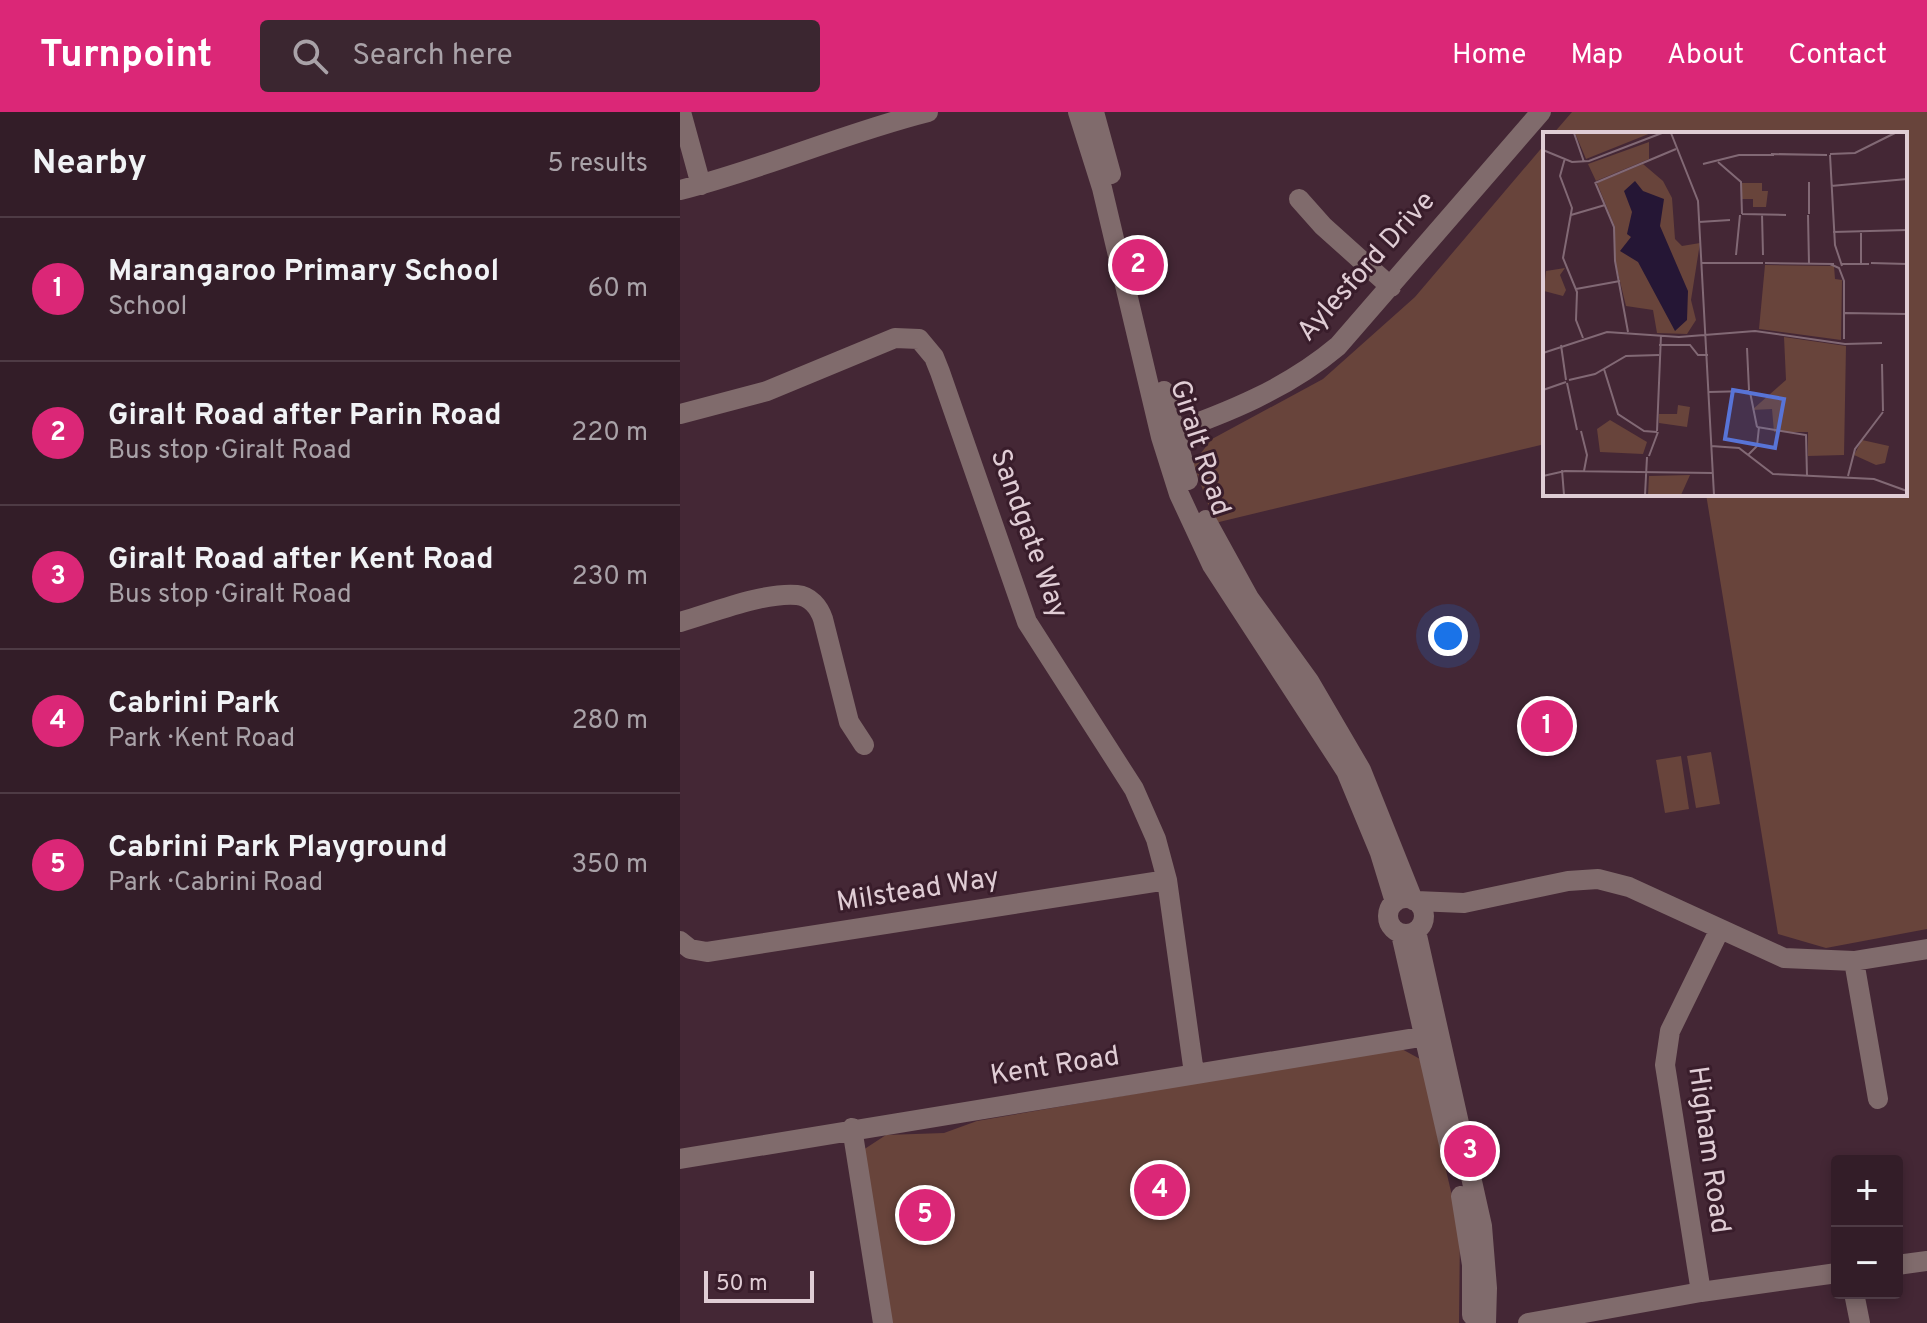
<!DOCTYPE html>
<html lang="en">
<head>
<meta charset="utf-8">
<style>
	:root { --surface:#331d28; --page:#3b2630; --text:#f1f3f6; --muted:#a9a2a8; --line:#4e3b45; --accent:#db2777 }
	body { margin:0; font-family:Overpass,sans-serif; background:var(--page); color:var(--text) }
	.controls { position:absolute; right:24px; bottom:24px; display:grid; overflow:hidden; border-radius:8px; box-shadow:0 4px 12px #0003 }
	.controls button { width:72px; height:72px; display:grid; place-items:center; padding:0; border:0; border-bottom:2px solid var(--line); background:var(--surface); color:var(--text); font:40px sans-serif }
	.scale { position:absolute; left:24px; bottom:20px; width:110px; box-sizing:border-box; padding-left:8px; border:4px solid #e0cdd5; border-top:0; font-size:22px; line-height:28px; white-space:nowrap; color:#e0cdd5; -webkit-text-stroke:6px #391d2b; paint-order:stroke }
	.you { position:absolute; left:768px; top:524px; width:28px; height:28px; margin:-20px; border:6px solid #fff; border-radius:50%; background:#1a73e8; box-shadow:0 0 0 12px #1a73e833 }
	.badge { display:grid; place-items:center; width:52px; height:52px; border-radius:50%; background:var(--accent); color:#fff; font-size:26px; font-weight:700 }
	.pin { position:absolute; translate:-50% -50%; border:4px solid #fff; box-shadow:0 2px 8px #0006 }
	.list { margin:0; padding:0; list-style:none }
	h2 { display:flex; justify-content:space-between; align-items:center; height:104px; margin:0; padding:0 32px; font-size:34px }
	h2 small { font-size:26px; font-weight:400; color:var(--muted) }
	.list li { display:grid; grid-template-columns:52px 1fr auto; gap:24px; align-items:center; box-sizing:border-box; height:144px; padding:0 32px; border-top:2px solid var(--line) }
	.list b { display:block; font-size:30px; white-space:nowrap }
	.list p { margin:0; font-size:26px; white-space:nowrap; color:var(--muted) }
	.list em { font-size:26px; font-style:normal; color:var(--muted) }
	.icon { flex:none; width:44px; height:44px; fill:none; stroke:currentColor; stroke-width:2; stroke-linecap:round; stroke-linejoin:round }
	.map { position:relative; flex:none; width:1247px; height:1211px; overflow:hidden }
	header { display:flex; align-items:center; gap:48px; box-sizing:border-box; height:112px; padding:0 40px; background:var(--accent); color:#fff }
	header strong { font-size:38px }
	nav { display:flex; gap:44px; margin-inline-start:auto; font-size:28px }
	.search { width:560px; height:72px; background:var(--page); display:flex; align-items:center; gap:20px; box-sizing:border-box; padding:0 28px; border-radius:8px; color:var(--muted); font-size:30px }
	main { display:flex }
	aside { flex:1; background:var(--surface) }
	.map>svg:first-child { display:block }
	.green { fill:#68443b }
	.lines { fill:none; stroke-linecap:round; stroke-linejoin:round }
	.minor { stroke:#806b6c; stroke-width:20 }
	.labels { text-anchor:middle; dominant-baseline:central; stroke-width:6; stroke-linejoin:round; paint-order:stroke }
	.street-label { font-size:28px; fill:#e0cdd5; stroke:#391d2b }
	.inset-road { fill:none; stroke:#826975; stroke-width:2 }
	.view { fill:#5874d7; fill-opacity:0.15; stroke:#5874d7; stroke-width:4 }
	.inset-edge { fill:none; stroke:#e0cdd5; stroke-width:4 }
</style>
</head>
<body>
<header>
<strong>Turnpoint</strong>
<div class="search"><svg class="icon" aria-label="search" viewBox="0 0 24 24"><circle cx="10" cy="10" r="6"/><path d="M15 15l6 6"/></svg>Search here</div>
<nav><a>Home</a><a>Map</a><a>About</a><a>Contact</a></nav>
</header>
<main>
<aside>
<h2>Nearby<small>5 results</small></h2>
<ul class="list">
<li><span class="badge">1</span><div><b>Marangaroo Primary School</b><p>School</p></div><em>60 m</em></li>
<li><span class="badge">2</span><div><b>Giralt Road after Parin Road</b><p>Bus stop · Giralt Road</p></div><em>220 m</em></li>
<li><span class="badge">3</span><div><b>Giralt Road after Kent Road</b><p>Bus stop · Giralt Road</p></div><em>230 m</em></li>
<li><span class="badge">4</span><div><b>Cabrini Park</b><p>Park · Kent Road</p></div><em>280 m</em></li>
<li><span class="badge">5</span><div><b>Cabrini Park Playground</b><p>Park · Cabrini Road</p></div><em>350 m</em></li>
</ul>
</aside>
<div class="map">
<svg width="1247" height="1211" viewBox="0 0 1247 1211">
	<rect width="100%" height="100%" fill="#442735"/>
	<path class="green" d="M892,0h355v817l-101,19 -48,-14 -72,-440h199v-360h-352z
		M865,32v300l-330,79 -22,-60 19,-24 111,-60 92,-82z
		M1031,640l9,52 -24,4 -9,-52z
		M1001,644l8,53 -24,4 -9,-53z
		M720,936l20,11 40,171 -1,93h-568l-28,-173 23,-15 58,-2 33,-12z"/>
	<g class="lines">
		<path class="minor" d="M1,0l20,73
			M398,0l24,76 59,249 18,57 33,71 134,206 34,82 15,49
			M414,0l17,62
			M0,78c84,-21 164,-57 248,-78
			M619,87l24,27 68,61
			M484,279l24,89
			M0,302l87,-23 128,-53 24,1 15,18 6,15 87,250 107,167 22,50 11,41 27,193
			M484,323c63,-22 123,-46 174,-89l203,-234
			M526,408l43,78 60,83 52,89 52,130
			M0,510c32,-9 84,-30 117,-27 13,1 22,12 26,24l26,103 15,23
			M708 804a18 18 0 1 1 36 0a18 18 0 1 1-36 0Z
			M736,789l48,2 104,-22 30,-2 31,8 155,71 70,3 73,-12
			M736,819l66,295 5,62 -1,35
			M721,822l50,219
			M0,829l10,8 17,3 460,-72
			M1174,849l24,138
			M172,1016l31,195
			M0,1047l759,-125
			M781,1084l11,69v50
			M1217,1153l30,-4
			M1021,1180l-36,-227 5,-34 49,-100
			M1174,1181l6,30
			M848,1211l173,-31 136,-19"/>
	</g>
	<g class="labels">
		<g class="street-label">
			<text transform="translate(687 155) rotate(-48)">Aylesford Drive</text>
			<text transform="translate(519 336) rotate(72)">Giralt Road</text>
			<text transform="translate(348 422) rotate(70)">Sandgate Way</text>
			<text transform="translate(238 779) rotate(-9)">Milstead Way</text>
			<text transform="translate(375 955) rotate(-9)">Kent Road</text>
			<text transform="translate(1028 1038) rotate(82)">Higham Road</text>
		</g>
	</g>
	<g transform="translate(863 20)">
		<rect width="364" height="364" fill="#442735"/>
		<path d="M32,1h76l-65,26zM106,10v17l-53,22 -8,-17zM100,32l20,17 9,17 3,41 7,7 18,-3 -9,57 5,20 -9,14 -30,-1 -4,-23 -27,-4 -11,-45v-34l-18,-44zM199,51h20v8h6l-2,16h-13v-8h-11zM222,133l69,1 1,13 7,1 -1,60 -82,-11zM22,136l-5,7 6,15 -3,6 -19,-5 2,-20zM241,205l62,9 -2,109 -36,1v-24h-34l-2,-23 -20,1 34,-30zM135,273l12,2 -3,20 -28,-4v-9h18zM67,288l37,22 -4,12 -43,-2 -3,-23zM319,308l27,6 -4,17 -9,2 -22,-10zM147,343l-9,20h-33l1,-19z" fill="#68443b"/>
		<path d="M92,49l8,10 21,8 -4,27 28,65 -1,29 -12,11 -37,-69 -18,-11 11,-14 -4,-3 5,-22 -8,-21z" fill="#251635"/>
		<path class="inset-road" d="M31,1l10,29M128,1l27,68 16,294M0,18l29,12 17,-1 73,-28M228,22l56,1M287,22l25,-1 40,-20M287,23l5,90 7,21M22,26l-5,18 12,32 -9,50 14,34 -1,28 7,18M175,30l23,20 1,32M160,32l36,-9h35M52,50l19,45 1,34 13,71M266,50v32M52,51l81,-34M288,54l76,-7M199,82l44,1M219,82l1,41M28,83l34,-10M265,83l1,49M156,90l31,-2M318,99v33M290,100l74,-2M193,123l4,-40M159,131h61M222,131l69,1M328,131l36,1M287,132l9,4 5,13v58M298,132h28M33,157l44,-8M302,181l62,1M18,213l5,35M116,213h31l8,10h10M204,216l2,42M0,221l64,-21 72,5 76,-6 90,13 37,-1M339,232l1,47M61,237l14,45 26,17 13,1M26,248l26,-6 31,-18 33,-1M24,251l10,47M0,258l23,-8M166,260l40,-1M207,260l7,35M214,295l49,8 1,41M38,299l6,24 -3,16M114,299l4,-96M168,314l28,2 34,26 101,5 33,12M205,323l9,-9 2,-19M106,324l9,-24M19,338l2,25M0,344l22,-5 148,2M305,344l7,-27 28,-37M102,363l2,-38"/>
		<path class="view" d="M190,258l51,9 -9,49 -50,-9z"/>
		<rect width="364" height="364" class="inset-edge"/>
	</g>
</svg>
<div class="controls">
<button>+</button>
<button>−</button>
</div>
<div class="scale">50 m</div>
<div class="you"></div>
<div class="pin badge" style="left:867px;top:614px">1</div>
<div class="pin badge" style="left:458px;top:153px">2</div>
<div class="pin badge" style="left:790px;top:1039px">3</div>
<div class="pin badge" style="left:480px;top:1078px">4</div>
<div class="pin badge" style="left:245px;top:1103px">5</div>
</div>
</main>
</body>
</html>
